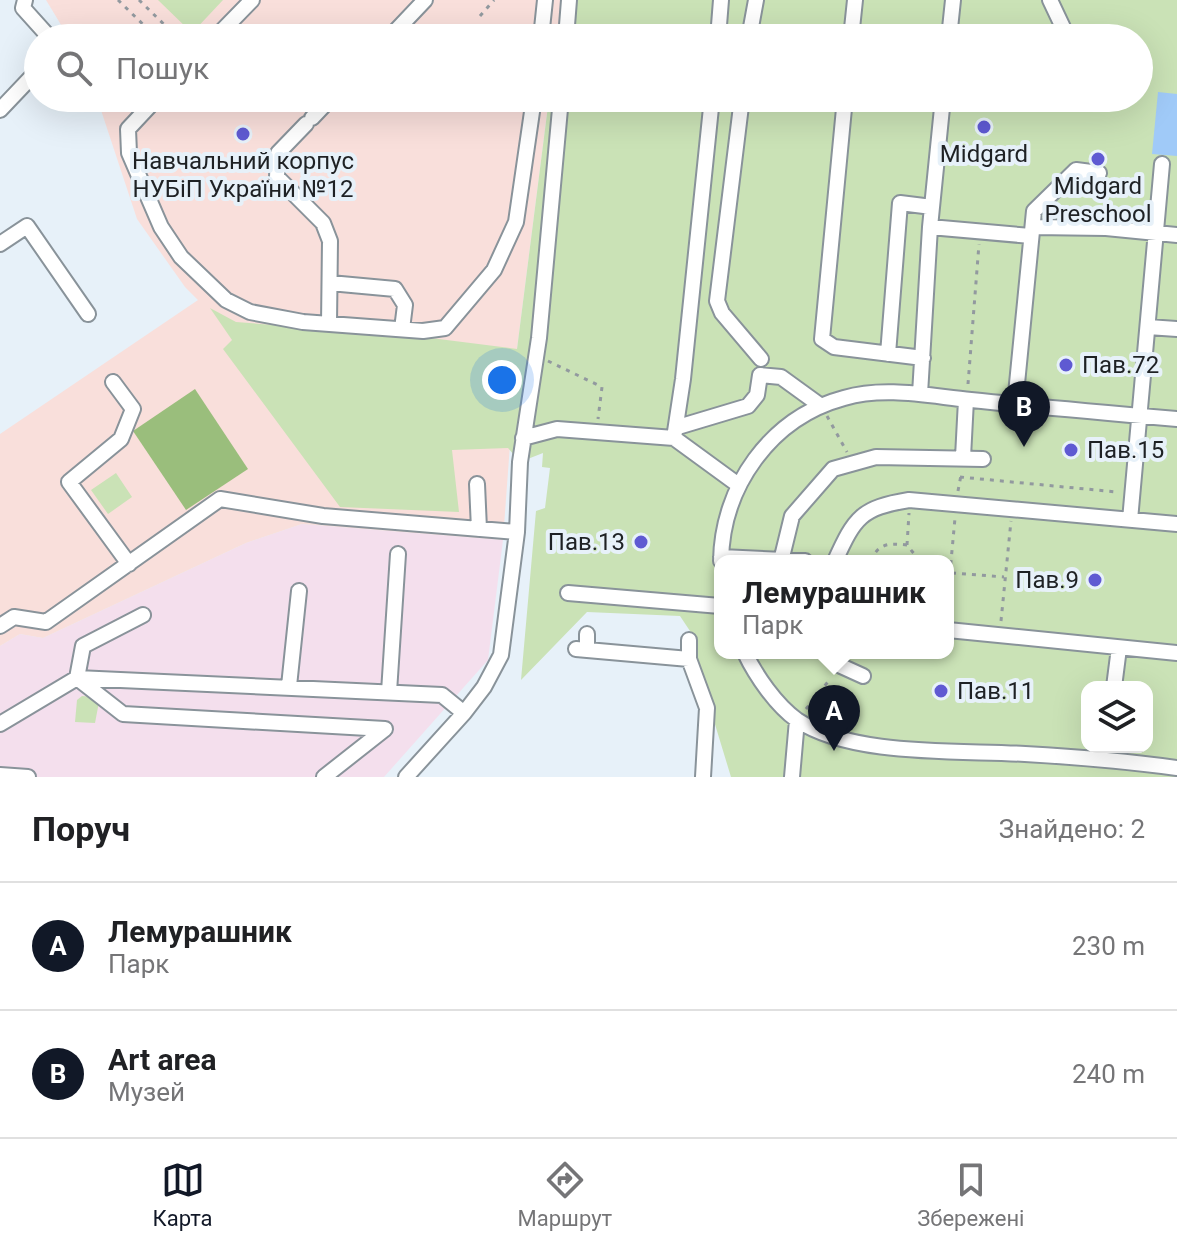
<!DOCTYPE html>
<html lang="uk">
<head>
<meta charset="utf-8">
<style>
	:root { --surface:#fff; --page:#f2f2f2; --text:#202124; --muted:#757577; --line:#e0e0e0; --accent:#111827 }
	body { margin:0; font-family:Roboto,sans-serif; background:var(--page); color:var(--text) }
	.controls { position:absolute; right:24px; bottom:24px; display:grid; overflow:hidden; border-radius:16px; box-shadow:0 8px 32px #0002 }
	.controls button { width:72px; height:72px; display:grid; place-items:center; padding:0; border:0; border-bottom:2px solid var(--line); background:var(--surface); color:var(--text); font:40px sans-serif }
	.you { position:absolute; left:502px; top:380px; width:28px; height:28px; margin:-20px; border:6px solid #fff; border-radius:50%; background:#1a73e8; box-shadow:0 0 0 12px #1a73e833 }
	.badge { display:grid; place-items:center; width:52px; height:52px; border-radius:50%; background:var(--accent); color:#fff; font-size:26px; font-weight:700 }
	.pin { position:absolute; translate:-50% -66px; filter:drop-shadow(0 2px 4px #0008) }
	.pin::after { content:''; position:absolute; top:42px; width:28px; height:24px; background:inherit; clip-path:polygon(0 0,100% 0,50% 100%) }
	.popup { position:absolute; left:714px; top:555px; width:240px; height:104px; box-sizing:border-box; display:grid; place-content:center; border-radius:16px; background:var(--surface); filter:drop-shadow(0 2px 6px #0005); font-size:26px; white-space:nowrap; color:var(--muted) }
	.popup b { font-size:30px; color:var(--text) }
	.popup::after { content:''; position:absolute; left:50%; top:100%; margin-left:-16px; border:16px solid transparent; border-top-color:var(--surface) }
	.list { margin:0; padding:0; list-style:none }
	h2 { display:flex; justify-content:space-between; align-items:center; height:104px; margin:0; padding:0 32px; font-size:34px }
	h2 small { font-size:26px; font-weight:400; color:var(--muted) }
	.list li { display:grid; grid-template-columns:52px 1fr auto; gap:24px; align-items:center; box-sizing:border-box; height:128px; padding:0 32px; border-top:2px solid var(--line) }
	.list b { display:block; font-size:30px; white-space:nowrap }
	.list p { margin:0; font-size:26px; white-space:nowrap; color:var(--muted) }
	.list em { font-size:26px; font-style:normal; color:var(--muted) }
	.icon { flex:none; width:44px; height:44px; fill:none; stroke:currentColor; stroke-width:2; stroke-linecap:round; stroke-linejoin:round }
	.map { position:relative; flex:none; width:1177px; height:777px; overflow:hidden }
	.search { position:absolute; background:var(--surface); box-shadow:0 8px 32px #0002; left:24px; right:24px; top:24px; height:88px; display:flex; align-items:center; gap:20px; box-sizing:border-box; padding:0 28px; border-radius:44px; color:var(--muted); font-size:30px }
	.sheet { height:360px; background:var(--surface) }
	nav { display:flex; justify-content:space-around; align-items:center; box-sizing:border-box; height:112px; border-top:2px solid var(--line); background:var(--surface); font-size:22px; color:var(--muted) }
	nav a { display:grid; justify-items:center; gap:4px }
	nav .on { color:var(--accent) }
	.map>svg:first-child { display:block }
	.commercial { fill:#f4dfed }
	.education { fill:#f9dfdb }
	.green { fill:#cae2b6; fill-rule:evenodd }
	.forest { fill:#9abe7c }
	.water { fill:#a0caf8 }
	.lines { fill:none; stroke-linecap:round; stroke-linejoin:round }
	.minor-casing { stroke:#89939a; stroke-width:18 }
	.path { stroke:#92999f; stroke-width:3; stroke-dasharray:4 6; stroke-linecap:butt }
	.minor { stroke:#fff; stroke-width:14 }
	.poi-dot { fill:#5f5ad2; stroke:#e7f1f9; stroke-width:3 }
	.labels { text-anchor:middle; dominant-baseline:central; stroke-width:8; stroke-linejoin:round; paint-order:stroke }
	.poi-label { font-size:24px; fill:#1e2124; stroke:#e7f1f9 }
</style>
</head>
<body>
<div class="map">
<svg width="1177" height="777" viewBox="0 0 1177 777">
	<rect width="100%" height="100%" fill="#e7f1f9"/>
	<path class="commercial" d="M302,524l201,16 -15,120 -104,117h-384v-131l20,-12 23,4 203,-95z"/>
	<path class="education" d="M46,0h516l-5,38h-488z
		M97,98h452l-32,251 -14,191 -201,-16 -56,19 -203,95 -23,-4 -20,12v-212l198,-134 -13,-13 -48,-68z"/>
	<path class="green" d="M158,0h65l-31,33z
		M562,0h615v777h-446l-38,-125 1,-15 -14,-21 -93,-4 -66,68 15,-169 9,-3 5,-40 -8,-1 1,-14 -23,9 -12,-14 -56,2 7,62 -119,-5 -117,-158 9,-9 -22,-32 26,14 179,14 102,13 32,-251h590v-60h-582zM720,561h228v92h-228zM1087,687h60v60h-60z
		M116,473l16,24 -24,17 -17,-24z
		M82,696l12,1 5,5 -4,21 -20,-1 2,-22z"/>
	<path class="forest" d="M195,389l53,80 -62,41 -53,-79z"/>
	<path class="water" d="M1158,92l19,2v62l-25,-2z"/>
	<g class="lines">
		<defs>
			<path id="minor" d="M25,0l-2,8 27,30
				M1050,0l18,38
				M215,38l37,-38
				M389,38l36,-38
				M541,38l4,-38
				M566,38l3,-38
				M718,38l3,-38
				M749,38l7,-38
				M851,38l4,-38
				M949,38l4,-38
				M157,98l-29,31 1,24 32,74 20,30 45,43 24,12 53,10 120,9 22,-3 49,-58 22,-48 18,-124
				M742,98l-25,203 5,12 39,46
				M845,98l-23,241 12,8 89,11
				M0,110l38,-40
				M312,118l19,-20
				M306,124l-28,29 -1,24 46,46 7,18 -1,83
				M930,227l101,9
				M1034,227l72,1 71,7
				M0,244l27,-18 61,88
				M330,283l65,6 10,16 -3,24
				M1148,327l29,2
				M888,354l12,-151 32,4
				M113,382l20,27 -12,30 -52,43 60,82
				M920,394l10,-167 13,-129
				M1015,404l19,-193 42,-41 23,3
				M678,427l70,-21 9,-11 3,-20 21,2 40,29
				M523,438l34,-9 117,9 63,46
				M674,438l9,-59 29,-281
				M963,457l3,-57
				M477,484l2,45
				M1130,520l32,-356
				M721,557l84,4
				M721,561c1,-74 49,-143 123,-163 41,-12 85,-2 127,2 68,7 137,13 206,19
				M781,561l11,-45 41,-47 43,-12 107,2
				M835,561c20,-44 26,-53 74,-61l268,24
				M568,593l152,13
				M143,615l-60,31 -6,32 46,36 262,15 -61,48
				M0,626l14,-9 32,5 174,-123 103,17 194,16
				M948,630l229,23
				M689,640v19
				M576,649l113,10 18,49 -4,69
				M587,650v-16
				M745,653c11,23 31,52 52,67 55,37 163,30 228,34 51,3 101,7 152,14
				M827,653l14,13 22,10
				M289,686l10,-95
				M1114,687l5,-39
				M389,692l9,-138
				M0,724l77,-46 365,17 22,18
				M0,775l28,2
				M406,777l58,-64 20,-26 17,-32 16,-123 3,-70 19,-124 22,-240
				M792,777l5,-57"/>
		</defs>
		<use href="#minor" class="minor-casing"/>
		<path class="path" d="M118,0l39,38
			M139,0l39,38
			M480,16l14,-16
			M548,361l54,26 -4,32
			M968,384l11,-140
			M827,416l20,36
			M960,477l157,15
			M958,491l3,-16
			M907,545l2,-32
			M871,561c7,-18 18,-18 36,-16l13,16
			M952,573l52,4
			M948,594l7,-76
			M1001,621l10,-100
			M806,709l25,-31"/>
		<use href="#minor" class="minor"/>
	</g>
	<g class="poi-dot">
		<circle cx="984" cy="127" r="8"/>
		<circle cx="243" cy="134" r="8"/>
		<circle cx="1098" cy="159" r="8"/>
		<circle cx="1066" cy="365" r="8"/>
		<circle cx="1071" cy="450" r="8"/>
		<circle cx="641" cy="542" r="8"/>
		<circle cx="1095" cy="580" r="8"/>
		<circle cx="941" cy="691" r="8"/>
	</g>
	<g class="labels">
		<g class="poi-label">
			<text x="984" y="154">Midgard</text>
			<text x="243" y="161">Навчальний корпус<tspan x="243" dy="28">НУБіП України №12</tspan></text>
			<text x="1098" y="186">Midgard<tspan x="1098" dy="28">Preschool</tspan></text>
			<text x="1082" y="365" text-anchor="start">Пав.72</text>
			<text x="1087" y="450" text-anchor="start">Пав.15</text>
			<text x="625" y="542" text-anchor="end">Пав.13</text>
			<text x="1079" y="580" text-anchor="end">Пав.9</text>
			<text x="957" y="691" text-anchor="start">Пав.11</text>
		</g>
	</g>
</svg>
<div class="controls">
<button><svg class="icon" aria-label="layers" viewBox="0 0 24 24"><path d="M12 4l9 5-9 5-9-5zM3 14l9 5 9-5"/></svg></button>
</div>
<div class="you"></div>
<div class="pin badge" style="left:834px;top:751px">A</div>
<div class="popup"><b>Лемурашник</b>Парк</div>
<div class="pin badge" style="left:1024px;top:447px">B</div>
<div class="search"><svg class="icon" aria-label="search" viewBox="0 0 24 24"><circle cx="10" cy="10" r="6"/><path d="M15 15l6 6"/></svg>Пошук</div>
</div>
<section class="sheet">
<h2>Поруч<small>Знайдено: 2</small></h2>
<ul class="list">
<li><span class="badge">A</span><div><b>Лемурашник</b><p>Парк</p></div><em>230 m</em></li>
<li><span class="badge">B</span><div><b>Art area</b><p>Музей</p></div><em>240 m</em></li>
</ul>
</section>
<nav>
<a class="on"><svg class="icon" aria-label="map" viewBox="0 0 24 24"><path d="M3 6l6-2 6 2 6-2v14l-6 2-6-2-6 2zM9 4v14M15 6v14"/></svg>Карта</a>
<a><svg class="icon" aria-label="directions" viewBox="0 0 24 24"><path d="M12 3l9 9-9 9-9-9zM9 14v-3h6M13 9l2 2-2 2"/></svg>Маршрут</a>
<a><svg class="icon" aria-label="saved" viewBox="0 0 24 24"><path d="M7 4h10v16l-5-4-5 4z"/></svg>Збережені</a>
</nav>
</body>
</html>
